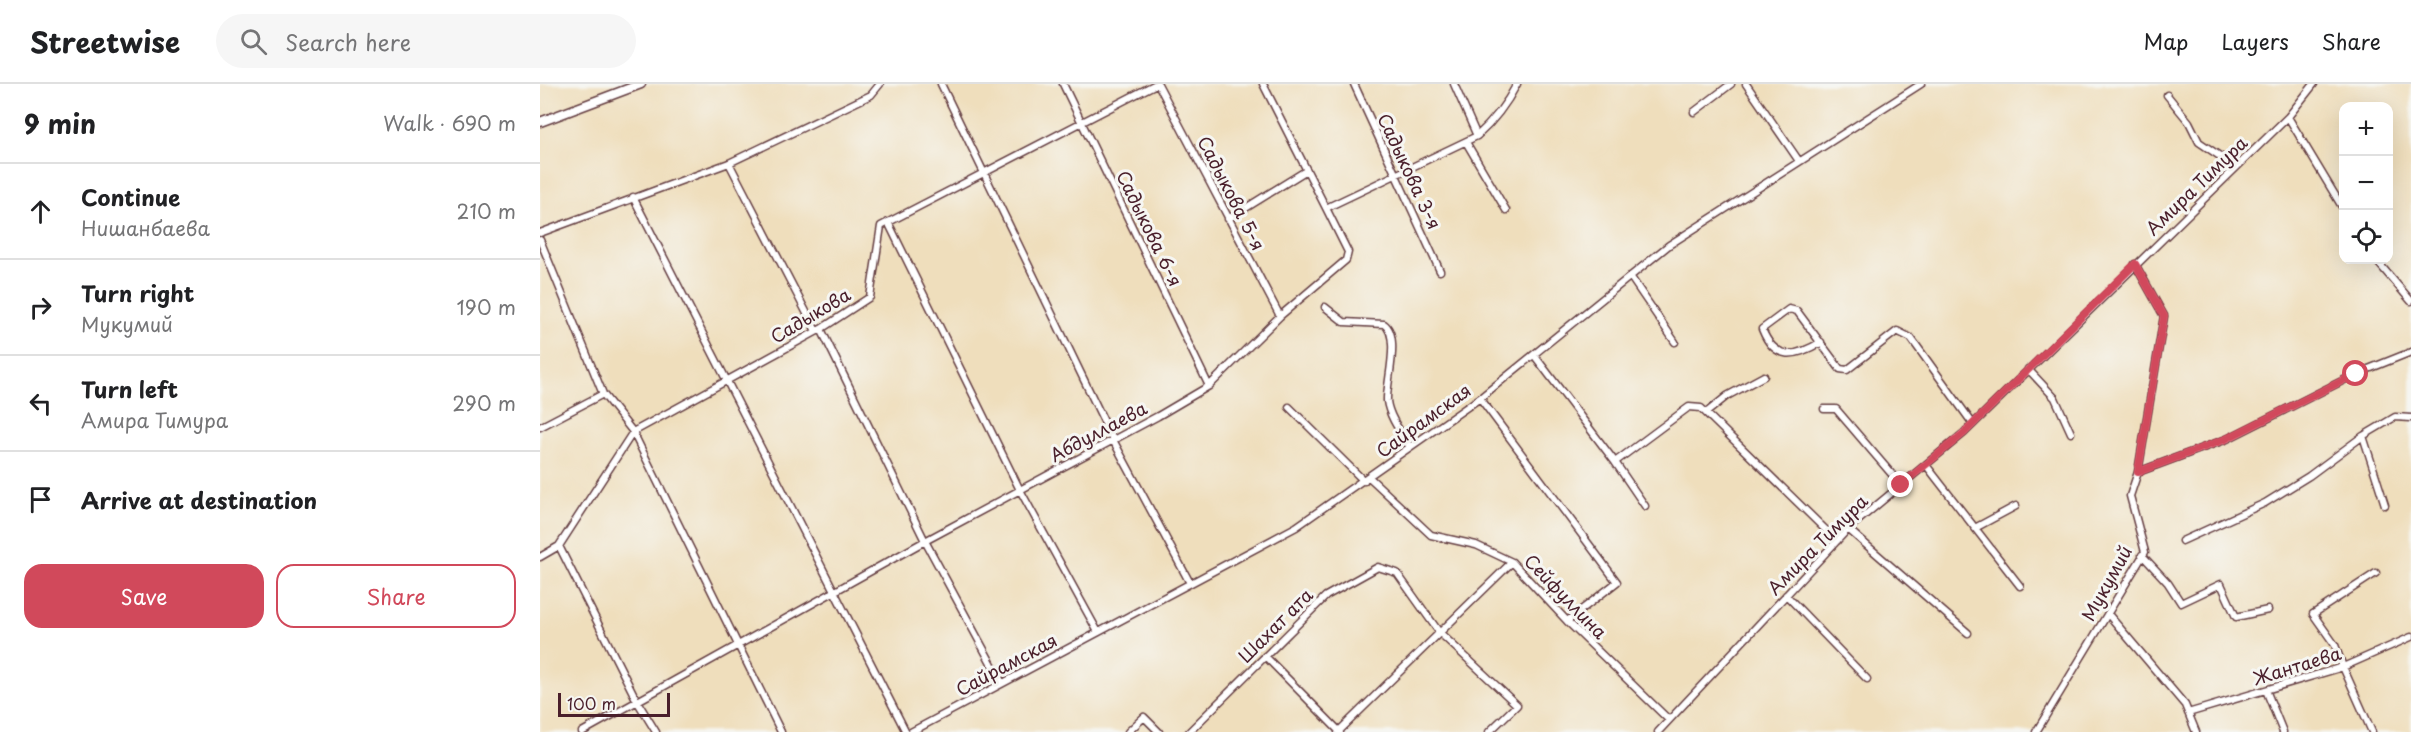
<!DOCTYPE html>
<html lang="en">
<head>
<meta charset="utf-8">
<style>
	:root { --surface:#fff; --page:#f6f6f6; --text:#202124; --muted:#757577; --line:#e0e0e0; --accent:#d1495b }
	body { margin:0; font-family:"Playpen Sans",sans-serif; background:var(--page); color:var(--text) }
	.controls { position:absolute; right:18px; top:18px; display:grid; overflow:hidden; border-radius:12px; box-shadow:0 6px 24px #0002 }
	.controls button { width:54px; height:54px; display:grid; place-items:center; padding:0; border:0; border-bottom:2px solid var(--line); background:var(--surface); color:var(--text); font:30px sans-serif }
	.scale { position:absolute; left:18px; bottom:15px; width:112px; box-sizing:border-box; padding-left:6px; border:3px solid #4a1f2b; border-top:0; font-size:16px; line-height:21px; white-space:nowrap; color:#4a1f2b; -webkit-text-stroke:4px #f6f6f2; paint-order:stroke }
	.stop { position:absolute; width:18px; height:18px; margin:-14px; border:4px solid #d1495b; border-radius:50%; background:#fff }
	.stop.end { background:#d1495b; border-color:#fff; box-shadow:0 2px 6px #0008 }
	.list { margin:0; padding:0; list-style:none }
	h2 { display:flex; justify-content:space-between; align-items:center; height:78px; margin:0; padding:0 24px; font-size:26px }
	h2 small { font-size:20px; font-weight:400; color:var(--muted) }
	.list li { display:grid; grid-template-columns:39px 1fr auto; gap:18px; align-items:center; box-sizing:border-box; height:96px; padding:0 24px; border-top:2px solid var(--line) }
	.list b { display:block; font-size:22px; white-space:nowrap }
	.list p { margin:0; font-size:20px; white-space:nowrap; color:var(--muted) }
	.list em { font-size:20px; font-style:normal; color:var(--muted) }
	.actions { display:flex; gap:12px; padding:18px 24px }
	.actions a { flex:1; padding:14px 0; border:2px solid var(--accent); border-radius:18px; text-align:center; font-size:21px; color:var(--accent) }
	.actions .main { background:var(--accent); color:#fff }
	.icon { flex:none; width:33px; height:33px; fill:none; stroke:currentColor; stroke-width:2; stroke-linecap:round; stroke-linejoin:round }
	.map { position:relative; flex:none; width:1871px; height:648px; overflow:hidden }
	header { display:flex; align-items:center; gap:36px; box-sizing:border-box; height:84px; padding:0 30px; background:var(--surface); border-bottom:2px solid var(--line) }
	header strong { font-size:28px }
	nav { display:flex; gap:33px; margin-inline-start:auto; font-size:21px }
	.search { width:420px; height:54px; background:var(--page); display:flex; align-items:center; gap:15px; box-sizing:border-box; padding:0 21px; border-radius:33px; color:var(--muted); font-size:22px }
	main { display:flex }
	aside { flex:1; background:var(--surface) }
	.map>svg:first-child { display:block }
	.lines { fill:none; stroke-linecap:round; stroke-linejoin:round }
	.minor-casing { stroke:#633c41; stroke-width:9 }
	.secondary-casing { stroke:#633c41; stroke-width:11 }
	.minor { stroke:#fff; stroke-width:6 }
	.secondary { stroke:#fff; stroke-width:8 }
	.route { stroke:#d1495b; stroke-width:8 }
	.labels { text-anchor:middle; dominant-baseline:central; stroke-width:6; stroke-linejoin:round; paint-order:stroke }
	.street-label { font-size:18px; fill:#4a1f2b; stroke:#f6f6f2 }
</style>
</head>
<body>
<header>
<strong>Streetwise</strong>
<div class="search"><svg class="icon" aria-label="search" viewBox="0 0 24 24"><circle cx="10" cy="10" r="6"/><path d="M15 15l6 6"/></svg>Search here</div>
<nav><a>Map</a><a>Layers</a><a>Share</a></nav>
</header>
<main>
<aside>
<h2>9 min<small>Walk · 690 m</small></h2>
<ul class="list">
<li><svg class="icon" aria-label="ahead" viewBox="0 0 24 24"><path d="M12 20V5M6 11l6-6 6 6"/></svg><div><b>Continue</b><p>Нишанбаева</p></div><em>210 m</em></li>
<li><svg class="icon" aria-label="right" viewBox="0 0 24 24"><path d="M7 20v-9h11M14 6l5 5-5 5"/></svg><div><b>Turn right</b><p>Мукумий</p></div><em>190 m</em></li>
<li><svg class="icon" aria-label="left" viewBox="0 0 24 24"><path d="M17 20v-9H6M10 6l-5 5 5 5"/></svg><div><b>Turn left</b><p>Амира Тимура</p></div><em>290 m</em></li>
<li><svg class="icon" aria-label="arrive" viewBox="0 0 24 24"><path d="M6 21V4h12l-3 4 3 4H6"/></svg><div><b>Arrive at destination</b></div></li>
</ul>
<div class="actions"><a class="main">Save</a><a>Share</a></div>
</aside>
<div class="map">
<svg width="1871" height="648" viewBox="0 0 1871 648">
	<rect width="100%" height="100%" fill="#f6f6f2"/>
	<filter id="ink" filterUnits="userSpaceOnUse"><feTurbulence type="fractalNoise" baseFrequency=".0167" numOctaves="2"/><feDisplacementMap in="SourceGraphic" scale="12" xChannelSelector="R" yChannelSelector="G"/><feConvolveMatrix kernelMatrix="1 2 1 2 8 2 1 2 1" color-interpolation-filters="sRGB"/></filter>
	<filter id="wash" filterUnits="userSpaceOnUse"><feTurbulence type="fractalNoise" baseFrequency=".008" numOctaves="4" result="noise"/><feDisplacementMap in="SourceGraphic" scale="24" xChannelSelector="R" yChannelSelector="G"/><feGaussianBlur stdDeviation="1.35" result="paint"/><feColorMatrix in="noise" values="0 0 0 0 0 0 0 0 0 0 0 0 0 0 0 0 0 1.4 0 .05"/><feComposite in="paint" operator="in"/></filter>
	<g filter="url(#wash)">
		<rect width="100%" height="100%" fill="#efdebc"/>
	</g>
	<g filter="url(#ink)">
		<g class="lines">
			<defs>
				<path id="minor" d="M401,0l172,356 77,143
					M523,0l146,302
					M618,0l122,232
					M723,0l63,124
					M814,0l86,187
					M914,0l23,52
					M1206,0l53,77
					M1627,11l22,27 10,20 37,25
					M1154,28l37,-28
					M1748,33l56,93
					M926,58l40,68
					M189,79l87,168
					M93,113l273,535
					M688,135l79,-49
					M348,138l132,268 78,142
					M0,149l189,-70 142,-68 9,-11
					M0,156l63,154 30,38 148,300
					M1836,176l35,41
					M1090,192l45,66
					M785,223l19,15 40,2c17,12 2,58 3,77 2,16 15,33 23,46
					M281,245l104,212 77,142
					M1281,258c-25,15 -46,20 -59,-13l27,-20 8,2 43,58 7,1 50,-39 14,7 62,86
					M994,271l81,107 74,-55 12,1 136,133
					M1488,285l27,29 16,35
					M940,314l137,184 -50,39
					M749,323l75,74
					M1284,325h12l65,76
					M1166,329l21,-17 37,-20
					M0,343l63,-33
					M1075,378l30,44
					M1386,381l94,121
					M1598,388l89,-33 129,-65 55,-22
					M829,393l62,58 45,10 36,17 55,59 102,99
					M1845,421l-22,-69 32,-19 16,1
					M1435,444l41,-22
					M1308,445l120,104
					M1642,457l83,-38 44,-27 54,-40
					M19,462l78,155 19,31
					M1602,471l26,28 13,20 40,-19 15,33 32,-7
					M0,473l19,-11 74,-114 188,-103 49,-32 11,-71 275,-142
					M1246,511l81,84
					M1568,530l77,91 11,27
					M725,572l75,76
					M1726,606l17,42
					M1648,629l155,-46 68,-30
					M42,648l343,-191 233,-125 51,-30 71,-70 66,-56 2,-8 -22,-44 151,-72c18,-16 29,-31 40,-52
					M371,648l385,-205 184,-129 189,-153 252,-161
					M588,648l16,-15 15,15
					M649,648l137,-136 52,-29 19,6 42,59 78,73 -28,27
					M798,648l174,-170
					M1118,648l190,-203 116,-96 324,-316 26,-33
					M1496,648l109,-180 -15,-56 8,-24 26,-156 -29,-52
					M1832,648l-29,-65 -8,-22 -22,-31 63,-41"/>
				<path id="secondary" d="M0,38l101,-38"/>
			</defs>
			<use href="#minor" class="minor-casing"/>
			<use href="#secondary" class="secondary-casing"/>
			<use href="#minor" class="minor"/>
			<use href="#secondary" class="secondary"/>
		</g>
	</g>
	<g class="lines" filter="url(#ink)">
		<path class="route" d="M1361,401l63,-52 171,-169 29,52 -26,156 88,-33 130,-65"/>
	</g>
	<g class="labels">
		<g class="street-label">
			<text transform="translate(870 87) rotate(65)">Садыкова 3-я</text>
			<text transform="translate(1656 101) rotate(-44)">Амира Тимура</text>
			<text transform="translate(692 109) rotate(63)">Садыкова 5-я</text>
			<text transform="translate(610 144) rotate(64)">Садыкова 6-я</text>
			<text transform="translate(270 231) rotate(-31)">Садыкова</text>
			<text transform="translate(883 336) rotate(-36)">Сайрамская</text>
			<text transform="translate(558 347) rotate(-28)">Абдуллаева</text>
			<text transform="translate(1277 460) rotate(-45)">Амира Тимура</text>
			<text transform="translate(1566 499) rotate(-61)">Мукумий</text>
			<text transform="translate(1026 512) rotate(46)">Сейфуллина</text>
			<text transform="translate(735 541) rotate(-45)">Шахат ата</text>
			<text transform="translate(466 580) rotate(-28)">Сайрамская</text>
			<text transform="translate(1757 581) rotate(-17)">Жантаева</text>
		</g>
	</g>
</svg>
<div class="controls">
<button>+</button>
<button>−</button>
<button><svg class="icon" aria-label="locate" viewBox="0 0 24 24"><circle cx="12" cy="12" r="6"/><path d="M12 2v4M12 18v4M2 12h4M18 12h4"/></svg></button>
</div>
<div class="scale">100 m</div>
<div class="stop" style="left:1816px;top:290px"></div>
<div class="stop end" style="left:1361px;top:401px"></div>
</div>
</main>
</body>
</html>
